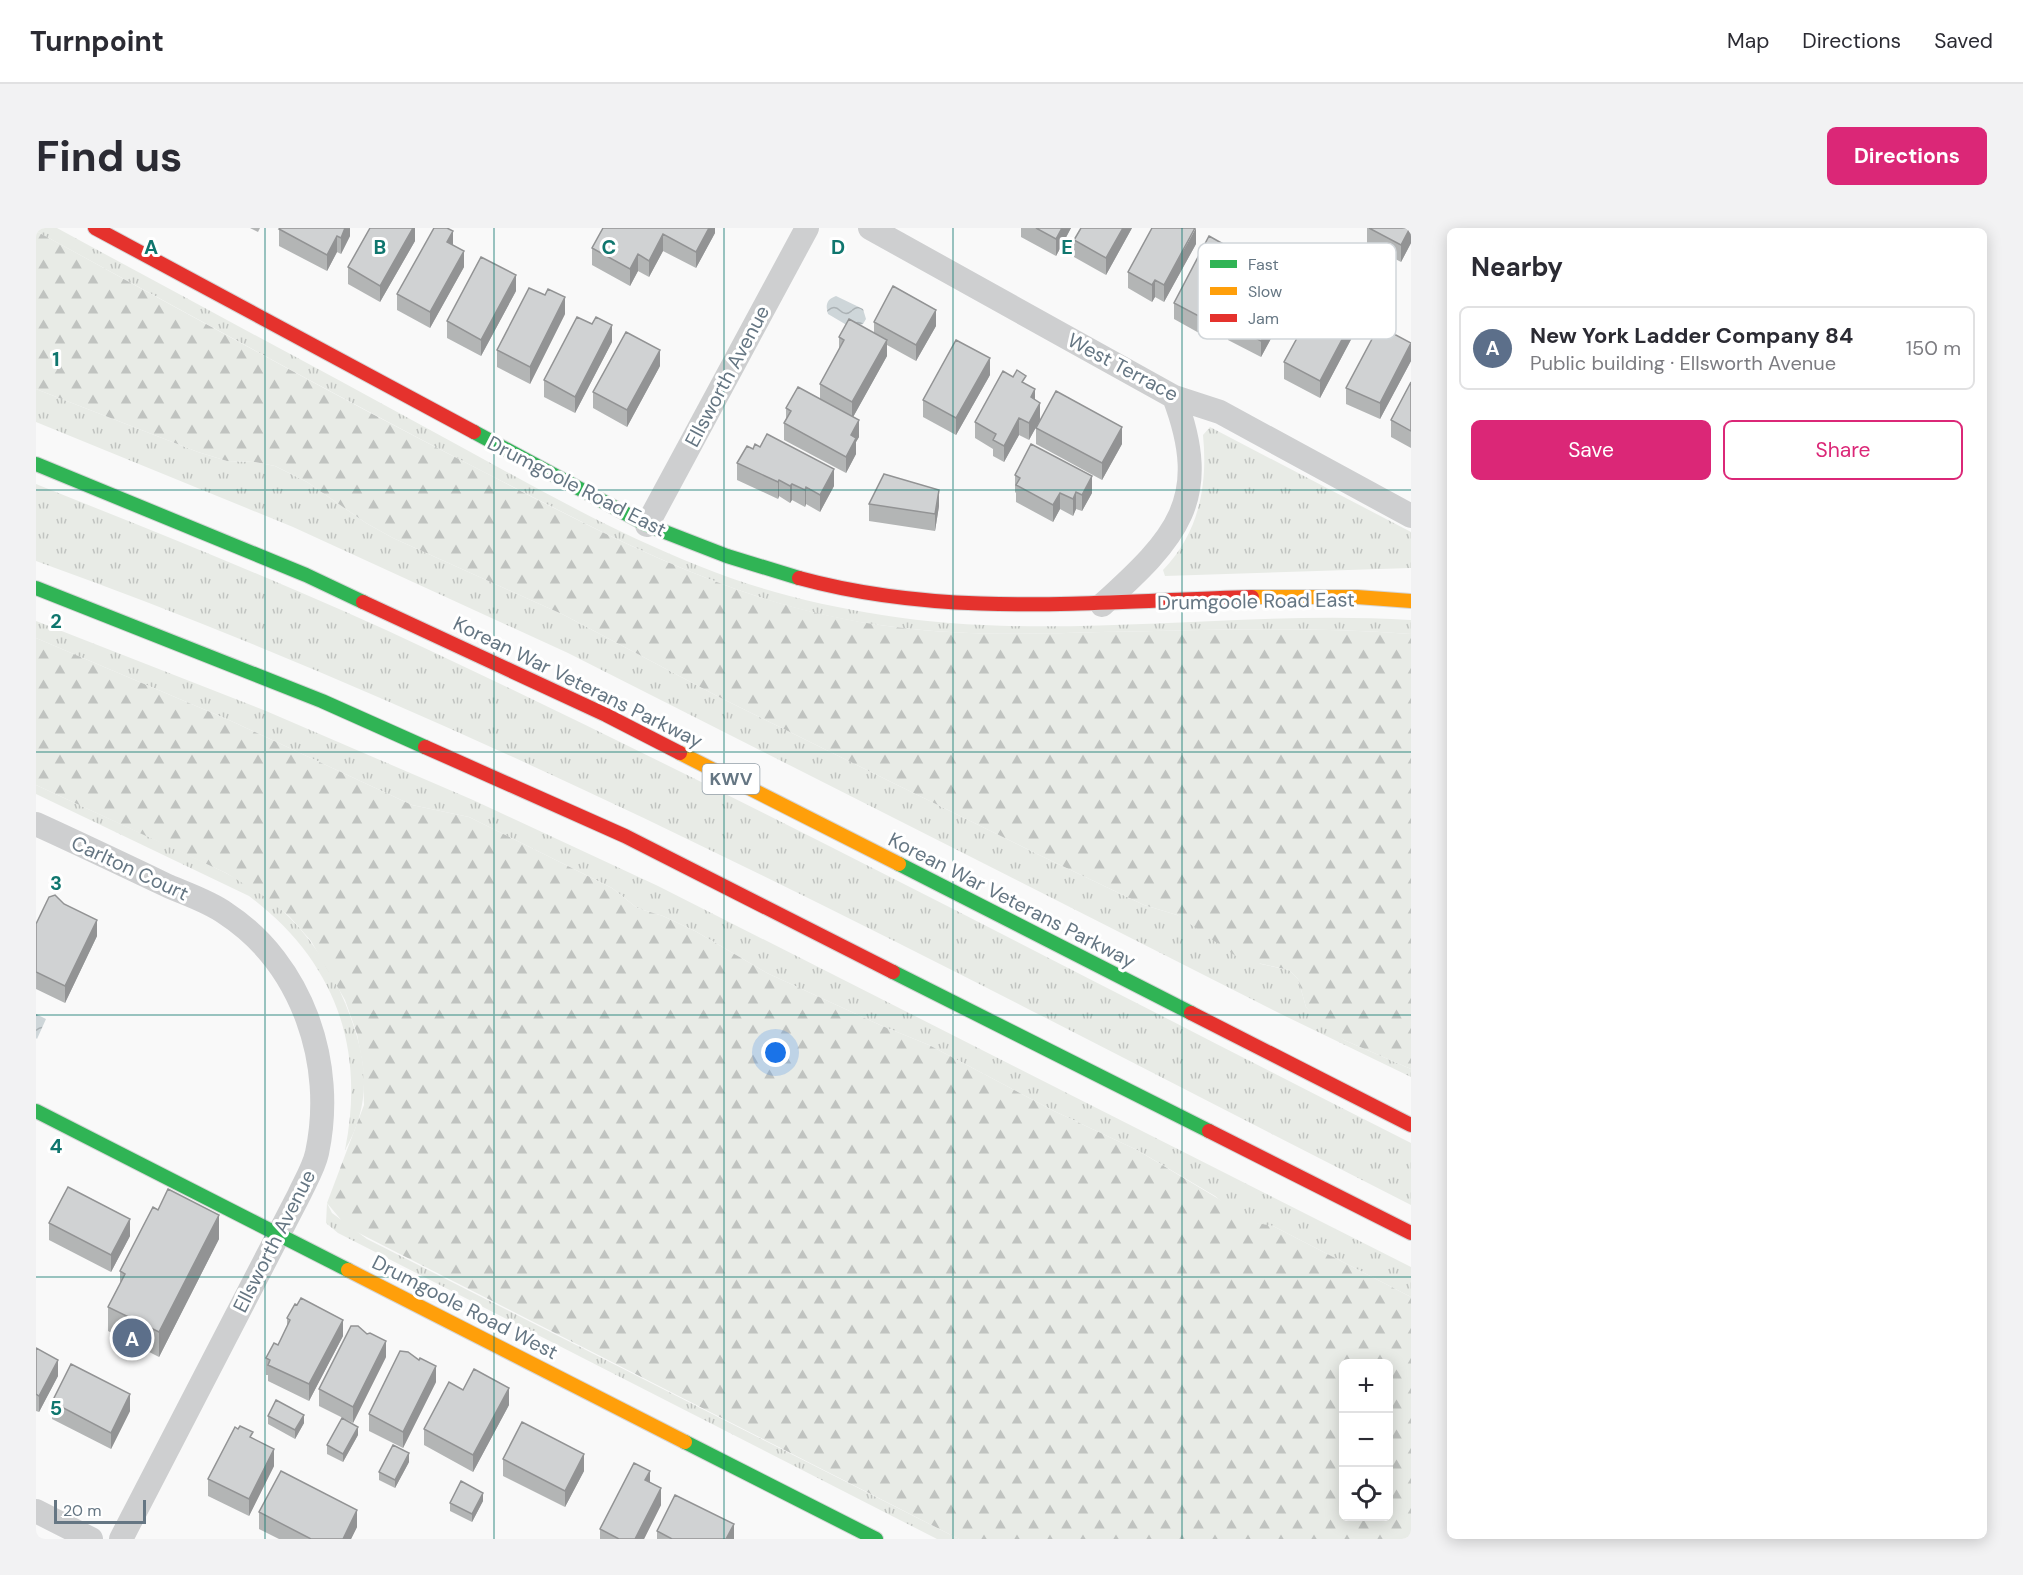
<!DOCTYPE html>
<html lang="en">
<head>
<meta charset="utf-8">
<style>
	:root { --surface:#fff; --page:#f2f2f3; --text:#2b2b33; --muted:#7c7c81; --line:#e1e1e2; --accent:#db2777 }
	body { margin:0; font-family:"DM Sans",sans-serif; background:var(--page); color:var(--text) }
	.controls { position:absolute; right:18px; bottom:18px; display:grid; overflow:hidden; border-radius:9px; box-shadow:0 3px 15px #0003 }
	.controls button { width:54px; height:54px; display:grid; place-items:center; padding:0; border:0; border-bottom:2px solid var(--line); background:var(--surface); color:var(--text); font:30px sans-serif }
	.scale { position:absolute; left:18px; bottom:15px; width:92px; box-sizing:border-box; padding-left:6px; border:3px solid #657683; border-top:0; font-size:16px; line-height:21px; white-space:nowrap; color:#657683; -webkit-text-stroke:4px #fff; paint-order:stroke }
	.you { position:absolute; left:740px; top:825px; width:21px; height:21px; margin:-15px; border:4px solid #fff; border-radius:50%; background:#1a73e8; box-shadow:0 0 0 9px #1a73e833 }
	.badge { display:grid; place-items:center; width:39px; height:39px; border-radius:50%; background:var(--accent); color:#fff; font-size:20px; font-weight:700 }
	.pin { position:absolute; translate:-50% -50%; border:3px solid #fff; box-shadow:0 2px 6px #0006 }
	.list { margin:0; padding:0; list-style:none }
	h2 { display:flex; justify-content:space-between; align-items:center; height:78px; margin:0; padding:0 24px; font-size:26px }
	h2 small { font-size:20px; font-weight:400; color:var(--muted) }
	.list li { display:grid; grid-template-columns:39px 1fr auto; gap:18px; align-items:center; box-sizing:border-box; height:84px; margin:0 12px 12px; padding:0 12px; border:2px solid var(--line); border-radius:9px }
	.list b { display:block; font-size:22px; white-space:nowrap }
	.list p { margin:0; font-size:20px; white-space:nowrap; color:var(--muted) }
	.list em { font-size:20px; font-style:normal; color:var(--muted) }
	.actions { display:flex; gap:12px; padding:18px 24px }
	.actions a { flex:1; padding:14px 0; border:2px solid var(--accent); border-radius:9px; text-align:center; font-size:21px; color:var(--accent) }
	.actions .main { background:var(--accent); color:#fff }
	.icon { flex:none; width:33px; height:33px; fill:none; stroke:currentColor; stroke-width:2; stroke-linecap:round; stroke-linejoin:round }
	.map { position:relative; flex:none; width:1375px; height:1311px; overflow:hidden; border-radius:9px }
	header { display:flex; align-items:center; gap:36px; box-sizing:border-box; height:84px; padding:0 30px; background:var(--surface); border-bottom:2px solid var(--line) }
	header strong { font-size:28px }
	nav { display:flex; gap:33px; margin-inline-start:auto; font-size:21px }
	.intro { display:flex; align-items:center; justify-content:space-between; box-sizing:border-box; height:144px; padding:0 36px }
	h1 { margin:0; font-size:42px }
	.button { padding:15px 27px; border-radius:9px; background:var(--accent); color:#fff; font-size:21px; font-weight:700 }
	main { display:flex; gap:36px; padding:0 36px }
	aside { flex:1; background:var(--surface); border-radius:9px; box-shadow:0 3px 15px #0003 }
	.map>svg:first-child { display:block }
	.grass { fill:url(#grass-tufts) }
	.forest { fill:url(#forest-firs); fill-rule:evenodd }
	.water { fill:url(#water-waves) }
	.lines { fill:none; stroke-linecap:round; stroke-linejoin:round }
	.fast-casing { stroke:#d5d6d7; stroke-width:16 }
	.slow-casing { stroke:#d5d6d7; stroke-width:16 }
	.jam-casing { stroke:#d5d6d7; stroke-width:16 }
	.street { stroke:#cecfd0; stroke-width:24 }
	.fast { stroke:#30b455; stroke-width:14 }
	.slow { stroke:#ff9f0a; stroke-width:14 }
	.jam { stroke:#e5322d; stroke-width:14 }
	.wall { fill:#b3b5b5 }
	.shaded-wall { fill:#929394 }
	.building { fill:#d0d2d3; stroke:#929394; stroke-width:1.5 }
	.grid { fill:none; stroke:#0f766e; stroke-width:1.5; stroke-opacity:0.55 }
	.labels { text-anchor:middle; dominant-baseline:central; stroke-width:6; stroke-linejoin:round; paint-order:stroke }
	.shield { fill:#fff; stroke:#939fa8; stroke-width:1.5 }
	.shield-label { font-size:18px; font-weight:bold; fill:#657683 }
	.street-label { font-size:20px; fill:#657683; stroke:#fff }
	.key { fill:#fff; stroke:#d1d6da; stroke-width:1.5 }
	.key-label { font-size:16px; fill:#657683 }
	.grid-label { font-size:20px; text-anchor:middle; font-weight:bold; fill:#0f766e; stroke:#fff; stroke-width:6; stroke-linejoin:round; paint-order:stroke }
</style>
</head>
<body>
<header>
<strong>Turnpoint</strong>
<nav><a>Map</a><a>Directions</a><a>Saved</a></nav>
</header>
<div class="intro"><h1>Find us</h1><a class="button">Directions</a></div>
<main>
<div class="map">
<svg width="1375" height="1311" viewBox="0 0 1375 1311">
	<defs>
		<pattern id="grass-tufts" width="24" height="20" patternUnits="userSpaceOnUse" patternTransform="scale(1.5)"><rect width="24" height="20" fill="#e8ebe6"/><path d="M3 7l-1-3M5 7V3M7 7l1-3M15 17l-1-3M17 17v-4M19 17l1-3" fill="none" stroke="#c0c3c0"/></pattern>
		<pattern id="forest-firs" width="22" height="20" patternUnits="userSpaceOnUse" patternTransform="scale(1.5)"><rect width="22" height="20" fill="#e8ebe6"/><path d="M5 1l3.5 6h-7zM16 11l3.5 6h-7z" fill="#c0c3c0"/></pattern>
		<pattern id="water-waves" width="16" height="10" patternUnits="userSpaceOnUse" patternTransform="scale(1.5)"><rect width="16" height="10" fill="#ced6d9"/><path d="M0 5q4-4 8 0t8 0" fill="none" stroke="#abb2b5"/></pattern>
	</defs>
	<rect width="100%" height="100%" fill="#f9f9f9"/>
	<path class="grass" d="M0,0h21c121,66 243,131 364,197 91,49 182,103 278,141 59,24 120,39 183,49 171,28 354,-6 529,5v14c-103,-8 -206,-4 -309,-2 -69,2 -138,4 -207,-5 -155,-18 -281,-89 -417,-158 -149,-77 -295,-158 -442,-238z
		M0,161l162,63 29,9 28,1 20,4 32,16 59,41 27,15 171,77 155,82 314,155 111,53 33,10 84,49 28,6 9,9 8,28 38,33 67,29v8l-128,-62 -715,-362 -275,-126 -257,-105z
		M1174,199l201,105v36l-246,8 -2,-6c36,-37 45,-85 40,-135z
		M0,256c132,53 266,106 395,167 331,156 654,327 980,492v62c-451,-229 -898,-473 -1375,-644z
		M0,393l230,90 207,89 185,86 753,381v30l-138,-71 -28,-4 -30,-26 -78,-46 -83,-39 -125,-66 -49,-20 -113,-52 -72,-42 -32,-15 -26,-8 -25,-20 -143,-71 -57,-12 -183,-85 -193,-82z
		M0,557c44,20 88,41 133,61 41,20 89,38 121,72 30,30 51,69 64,109 15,44 14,83 -9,123 21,-104 -11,-190 -96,-254l-213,-102z
		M291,975l5,10 35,26 592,300h-22l-599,-306 -12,-10z"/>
	<path class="forest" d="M0,3c149,81 297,164 448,241 134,69 259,137 411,155 69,9 138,7 207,5 103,-2 206,-6 309,2v435l-67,-29 -18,-12 -20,-21 -8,-28 -9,-9 -49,-11 -63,-44 -33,-10 -111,-53 -314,-155 -155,-82 -171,-77 -27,-15 -59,-41 -32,-16 -20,-4 -28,-1 -29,-9 -162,-63z
		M0,410l193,82 183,85 57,12 143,71 25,20 26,8 32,15 72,42 113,52 49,20 125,66 83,39 90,54 18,17 28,5 138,71v242h-452l-612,-312 -20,-24 37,-98 -1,-39 -6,-32 -12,-34 -34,-59 -22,-25 -27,-21 -36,-22 -190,-88zM1308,1136h44v152h-44z"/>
	<path class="water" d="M800,68l27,13 3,10 -3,5 -13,3 -22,-13c-3,-9 -1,-15 8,-18z
		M0,786l10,5 -9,20 -1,-1z"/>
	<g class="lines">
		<defs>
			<path id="fast" d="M438,204l173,93 80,31 72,22
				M0,236l270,111 57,27
				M0,360l286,113 103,46
				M863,636l292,149
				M857,744l316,159
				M0,883l312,159
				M649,1214l191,97"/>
			<path id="slow" d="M1216,369h105l54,4
				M644,525l219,111
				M312,1042l337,172"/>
			<path id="jam" d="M59,0l379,204
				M763,350c150,41 300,23 453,19
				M327,374l243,113 74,38
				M389,519l200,89 268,136
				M1155,785l220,112
				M1173,903l202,102"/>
		</defs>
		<use href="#fast" class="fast-casing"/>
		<use href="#slow" class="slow-casing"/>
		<use href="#jam" class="jam-casing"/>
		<path class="street" d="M834,0l304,169 46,15 191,104
			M611,297l160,-297
			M1066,377c74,-67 111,-105 72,-208
			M0,596c44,20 88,41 132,62 18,8 40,15 57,27 78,51 111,151 92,240 -3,14 -12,29 -18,42l-178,344
			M0,1283l55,28"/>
		<use href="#fast" class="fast"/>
		<use href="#slow" class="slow"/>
		<use href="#jam" class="jam"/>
	</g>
	<path class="wall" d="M214,0h10l-2,4z
		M314,0v8l-9,18 -4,-2 -10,19 -48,-25v-17z
		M379,0v13l-35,61 -32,-18v-17z
		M567,0h112v5l-19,35 -33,-17 -14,26 -11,-6 -8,15 -38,-21v-17z
		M985,0h50l-15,28 -35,-19z
		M1045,0h51l-26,47 -32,-18v-17z
		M1331,0h44v15l-10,19 -34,-18z
		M1160,16l-32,58 -9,-5 -3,5 -24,-14v-16z
		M417,17l11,22 -34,61 -33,-18v-16z
		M1207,43l-35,67 -34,-19v-16z
		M480,63l-35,65 -34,-18v-17z
		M1258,68l-33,61 -33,-17v-17z
		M529,86l-35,70 -33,-17v-17z
		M838,94l62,4 -20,35 -29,-16v11l-34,61 6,20 -3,5v12l-10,19 -62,-33v-17l2,-3v-12l34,-9v-15l19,-34v-13l35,-4z
		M1319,104l-35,66 -36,-19v-17z
		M576,114l-37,71 -31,-16v-17z
		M1375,115v18l-31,58 -34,-15v-16z
		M624,138l-33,61 -34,-19v-16z
		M954,147l-34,60 -33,-18v-17z
		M1375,154v66l-20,-11v-17z
		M990,156l9,16 5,20 -11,20 -10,-5 -15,27 -11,-6v-7l-18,-11v-16z
		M1000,200l86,16 -20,36 -66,-36z
		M717,221l81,37 -14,26 -14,-8 -1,3 -13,-7 -2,3 -11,-7 -1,3 -41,-19v-17z
		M979,247l77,18 -10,18 -6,-2 -3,7 -13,-7 -7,13 -37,-20v-9l-1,-1z
		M833,276l70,2 -4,25 -66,-10z
		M0,696l61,12 -32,67 -29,-14z
		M122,982l61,29 -60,118 -51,-26v-24l12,-23v-13z
		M13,995l81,13 -19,36 -62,-32z
		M251,1090l56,18 -34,65 -41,-20v-6h-2v-17l12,-13 9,-19z
		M0,1120l22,28 -19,36 -3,-1z
		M350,1129l-33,66 -34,-17v-17z
		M400,1154l-33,66 -34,-17v-17z
		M427,1162l46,15 -36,67 -49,-27v-16z
		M16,1174l78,9 -19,38 -59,-30z
		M232,1188l36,7 -9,16 -27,-15z
		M322,1207l-15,27 -16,-8v-9z
		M217,1210l21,28 -25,50 -41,-20v-17z
		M467,1231l81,12 -19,36 -62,-31z
		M373,1234l-14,26 -16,-8v-8z
		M614,1254l11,23 -17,34h-44v-10z
		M447,1273l-11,21 -22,-11v-8z
		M223,1284l98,15 -6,12h-72l-20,-10z
		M621,1303l77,8h-77z"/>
	<path class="shaded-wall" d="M309,0h5v8l-9,18v-16z
		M377,0h2v13l-35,61v-16z
		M673,0h6v5l-19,35v-16z
		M1026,0h9l-15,28v-17z
		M1087,0h9l-26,47v-17z
		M1160,0v16l-32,58v-17z
		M1374,0h1v15l-10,19v-17z
		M417,3v17l-6,-6z
		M627,6v17l-14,26v-16z
		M301,8v16l-10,19v-16z
		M428,23v16l-34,61v-16z
		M602,26v17l-8,15v-17z
		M1207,27v16l-35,67v-17z
		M480,47v16l-35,65v-16z
		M1258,51v17l-33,61v-16z
		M1119,52v17l-3,5v-17z
		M529,69v17l-35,70v-17z
		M900,82v16l-20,35v-16z
		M1319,87v17l-35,66v-17z
		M576,97v17l-37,71v-16z
		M851,112v16l-35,63v-17z
		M1375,116v17l-31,58v-16z
		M624,122v16l-33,61v-17z
		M954,130v17l-34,60v-17z
		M999,161v17l-4,-9z
		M1004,175v17l-11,20v-17z
		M983,190v17l-15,27v-16z
		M823,192v17l-3,5v12l-10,19v-16l5,-22z
		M1086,199v17l-20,36v-17z
		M798,241v17l-14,26v-17z
		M1056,248v17l-10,18v-16z
		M743,252v16l-1,3v-17z
		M756,256v16l-2,3v-17z
		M770,259v17l-1,3v-17z
		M903,262v16l-4,25v-17z
		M1040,264v17l-3,7v-17z
		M1024,265v16l-7,13v-17z
		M61,692v16l-32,67v-17z
		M183,987v24l-60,118v-25z
		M94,991v17l-19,36v-17z
		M307,1092v16l-34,65v-17z
		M350,1113v16l-33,66v-16z
		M22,1132v16l-19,36v-16z
		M400,1138v16l-33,66v-16z
		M473,1160v17l-36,67v-17z
		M94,1166v17l-19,38v-16z
		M268,1187v8l-9,16v-9z
		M322,1199v8l-15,27v-8z
		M238,1221v17l-25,50v-17z
		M373,1225v9l-14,26v-8z
		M548,1226v17l-19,36v-16z
		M614,1243v17l-5,-8z
		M625,1260v17l-17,34h-9z
		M447,1265v8l-11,21v-8z
		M321,1282v17l-6,12h-8z
		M698,1296v15h-8z"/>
	<path class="building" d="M244,0h65l-4,10 -4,-2 -10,19 -48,-26z
		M334,0h43l-33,58 -32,-19z
		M398,0h13l6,3 -6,11 17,9 -34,61 -33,-18z
		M567,0h106l-13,24 -33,-18 -14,27 -11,-7 -8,15 -38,-21z
		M1000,0h26l-6,11z
		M1045,0h42l-17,30 -32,-18z
		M1116,0h43l-31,57 -9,-5 -3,5 -24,-13z
		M1333,0h41l-9,17z
		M1173,8l34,19 -35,66 -34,-18z
		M445,29l35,18 -35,65 -34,-19z
		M1225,34l33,17 -33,62 -33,-18z
		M857,58l43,24 -20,35 -42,-23z
		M493,60l16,7 3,-6 17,8 -35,70 -33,-17z
		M1284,68l35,19 -35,66 -36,-19z
		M541,89l15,7 4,-7 16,8 -37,72 -31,-17z
		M813,91l38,21 -35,62 -32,-18 24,-44 -5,-3z
		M1343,98l32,17 -31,60 -34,-15z
		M590,104l34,18 -33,60 -34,-18z
		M920,112l34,18 -34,60 -33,-18z
		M981,142l9,6 -4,6 13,7 -4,8 9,6 -11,20 -10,-5 -15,28 -11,-6 3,-6 -21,-12 28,-51 10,6z
		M1375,154v49l-20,-11z
		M762,159l61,33 -8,15 5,3 -10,19 -62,-34 7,-12 -5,-3z
		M1020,163l66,36 -20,36 -66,-35z
		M731,206l67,35 -14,26 -14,-8 -1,3 -13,-6 -2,2 -11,-6 -1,2 -41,-19 10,-17 6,3 2,-5 5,3z
		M995,216l61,32 -10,19 -6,-3 -3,7 -13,-6 -7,12 -37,-20 4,-7 -5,-3z
		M848,246l55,16 -4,24 -66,-10z
		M19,667l9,9 33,16 -32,66 -29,-14v-48l13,-27z
		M32,959l62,32 -19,36 -62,-32z
		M132,961l51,26 -60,117 -51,-25 17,-33 -5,-3 33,-64 5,3z
		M265,1070l42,22 -34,64 -41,-19 2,-5 -4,-2 8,-15 4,2 12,-25 -3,-2 8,-14 2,1z
		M315,1098h7l9,8 3,-1 16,8 -33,66 -34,-18z
		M0,1120l22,12 -19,36 -3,-2z
		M364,1123l8,1 11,8 1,-2 16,8 -33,66 -34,-18z
		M35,1136l59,30 -19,39 -59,-31z
		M438,1141l35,19 -36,67 -49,-26 25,-47 14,8z
		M240,1172l28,15 -9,15 -27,-14z
		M306,1190l16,9 -15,27 -16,-9z
		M486,1194l62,32 -19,37 -62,-32z
		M204,1198l13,6 -3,5 24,12 -25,50 -41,-20 27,-52 3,2z
		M357,1217l16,8 -14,27 -16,-8z
		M598,1235l16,8 -5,9 16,8 -26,51h-16l-19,-10z
		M245,1243l76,39 -14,29h-32l-52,-27z
		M425,1253l22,12 -11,21 -22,-11z
		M639,1267l59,29 -8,15h-54l-15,-8z"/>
	<path class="grid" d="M229,0v1311M458,0v1311M688,0v1311M917,0v1311M1146,0v1311M0,262h1375M0,524h1375M0,787h1375M0,1049h1375"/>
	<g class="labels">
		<rect class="shield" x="666.5" y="536" width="57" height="30" rx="4.5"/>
		<g class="shield-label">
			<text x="695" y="551">KWV</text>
		</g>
		<g class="street-label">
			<text transform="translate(1087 139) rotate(28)">West Terrace</text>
			<text transform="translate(691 148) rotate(-62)">Ellsworth Avenue</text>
			<text transform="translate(541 258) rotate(27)">Drumgoole Road East</text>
			<text transform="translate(1220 373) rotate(-1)">Drumgoole Road East</text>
			<text transform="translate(542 454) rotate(26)">Korean War Veterans Parkway</text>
			<text transform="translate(94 640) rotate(25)">Carlton Court</text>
			<text transform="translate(976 672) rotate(27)">Korean War Veterans Parkway</text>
			<text transform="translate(238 1013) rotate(-63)">Ellsworth Avenue</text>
			<text transform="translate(429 1079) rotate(27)">Drumgoole Road West</text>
		</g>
	</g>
	<rect x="1162" y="15" width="198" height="96" rx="9" class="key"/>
	<rect x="1174" y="32" width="27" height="8" fill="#30b455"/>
	<rect x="1174" y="59" width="27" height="8" fill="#ff9f0a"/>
	<rect x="1174" y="86" width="27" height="8" fill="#e5322d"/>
	<g class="key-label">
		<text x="1212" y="42">Fast</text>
		<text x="1212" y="69">Slow</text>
		<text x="1212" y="96">Jam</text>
	</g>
	<g class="grid-label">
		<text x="115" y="26">A</text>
		<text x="344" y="26">B</text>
		<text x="573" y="26">C</text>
		<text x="802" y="26">D</text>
		<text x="1031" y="26">E</text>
		<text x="20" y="138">1</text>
		<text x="20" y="400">2</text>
		<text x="20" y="662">3</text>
		<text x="20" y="925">4</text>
		<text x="20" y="1187">5</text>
	</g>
</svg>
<div class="controls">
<button>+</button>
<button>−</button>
<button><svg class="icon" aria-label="locate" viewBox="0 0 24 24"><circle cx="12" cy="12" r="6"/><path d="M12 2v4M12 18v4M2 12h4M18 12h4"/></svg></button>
</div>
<div class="scale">20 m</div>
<div class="you"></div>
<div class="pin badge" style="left:96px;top:1110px;background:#5c6f8a">A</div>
</div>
<aside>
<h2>Nearby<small></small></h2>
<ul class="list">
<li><span class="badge" style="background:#5c6f8a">A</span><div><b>New York Ladder Company 84</b><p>Public building · Ellsworth Avenue</p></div><em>150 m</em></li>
</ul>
<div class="actions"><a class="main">Save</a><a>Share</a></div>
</aside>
</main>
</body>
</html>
